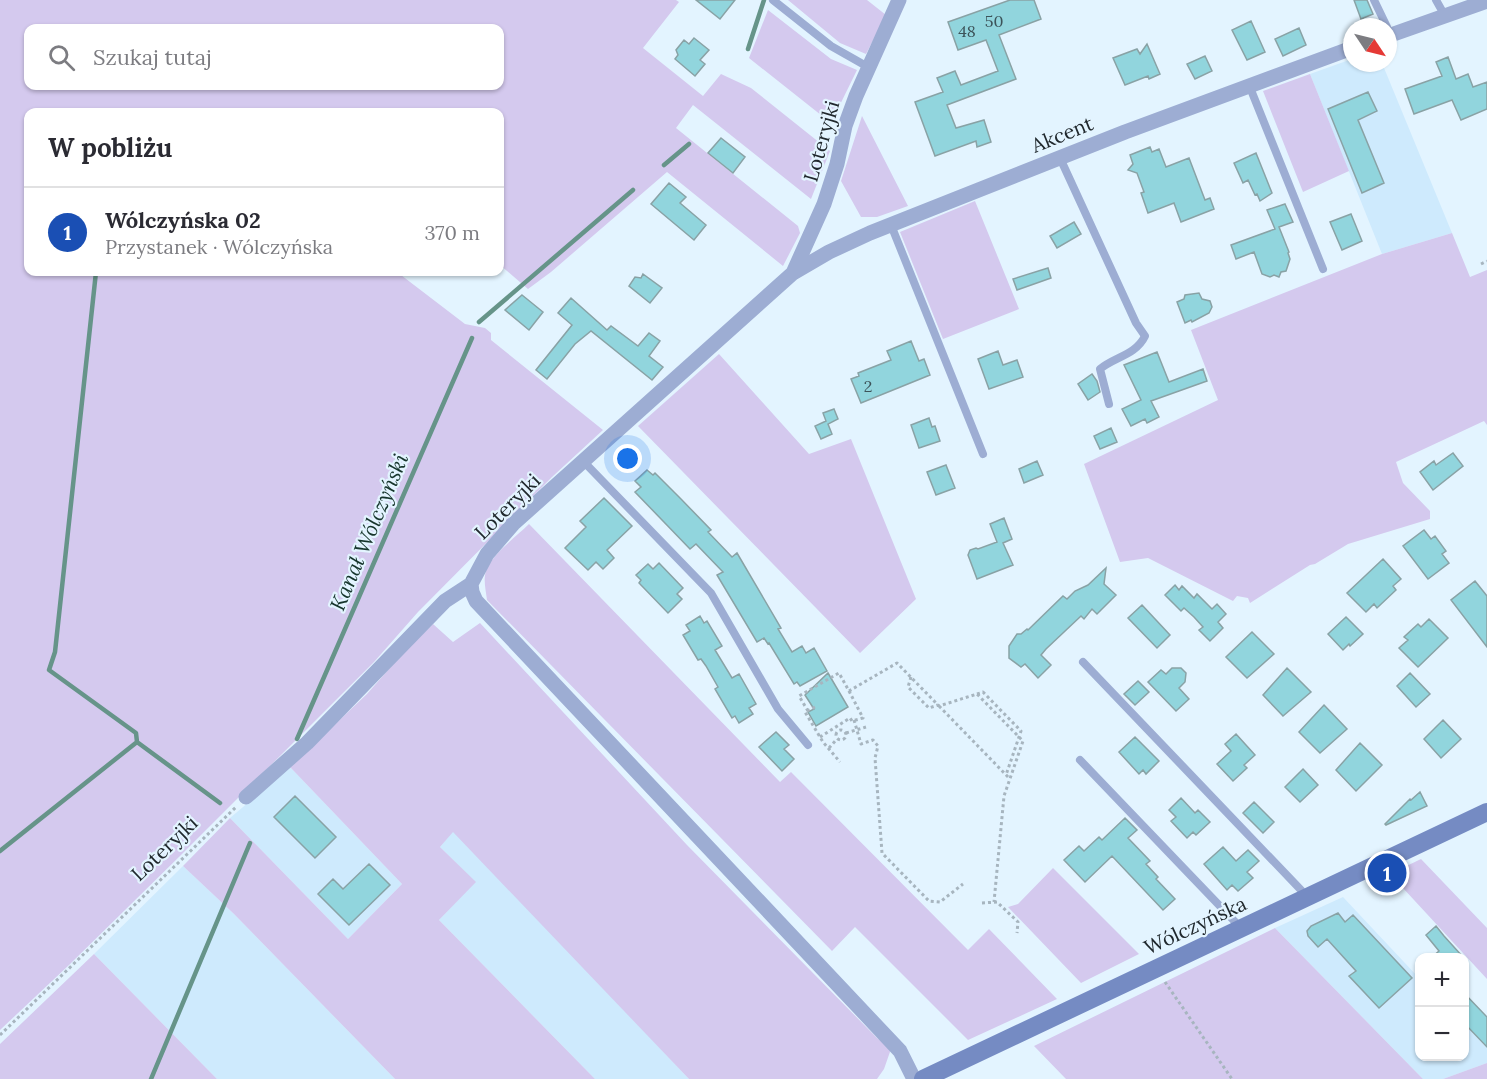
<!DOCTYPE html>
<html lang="pl">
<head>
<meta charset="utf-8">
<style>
	:root { --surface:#fff; --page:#f2f2f3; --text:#2b2b33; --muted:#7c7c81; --line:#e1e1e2; --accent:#775d2f }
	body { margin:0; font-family:Lora,serif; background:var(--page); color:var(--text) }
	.controls { position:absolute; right:18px; bottom:18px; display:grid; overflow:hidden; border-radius:12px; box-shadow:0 2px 4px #0004 }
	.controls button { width:54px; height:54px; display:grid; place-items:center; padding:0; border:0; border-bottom:2px solid var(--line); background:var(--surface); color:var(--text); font:30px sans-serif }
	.compass { position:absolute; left:1343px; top:18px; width:54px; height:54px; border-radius:50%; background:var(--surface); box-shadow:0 2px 4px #0004; rotate:125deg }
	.you { position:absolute; left:628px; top:459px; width:21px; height:21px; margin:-15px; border:4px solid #fff; border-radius:50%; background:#1a73e8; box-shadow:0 0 0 9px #1a73e833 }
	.badge { display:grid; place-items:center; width:39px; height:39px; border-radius:50%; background:var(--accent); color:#fff; font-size:20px; font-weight:700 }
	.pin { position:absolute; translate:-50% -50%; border:3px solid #fff; box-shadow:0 2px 6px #0006 }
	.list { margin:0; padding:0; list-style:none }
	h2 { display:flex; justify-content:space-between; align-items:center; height:78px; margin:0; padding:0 24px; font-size:26px }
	h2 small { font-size:20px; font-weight:400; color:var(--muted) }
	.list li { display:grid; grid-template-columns:39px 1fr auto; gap:18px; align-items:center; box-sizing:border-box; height:90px; padding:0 24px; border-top:2px solid var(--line) }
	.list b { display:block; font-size:22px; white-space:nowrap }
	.list p { margin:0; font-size:20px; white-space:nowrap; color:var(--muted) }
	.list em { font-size:20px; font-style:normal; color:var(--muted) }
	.icon { flex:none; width:33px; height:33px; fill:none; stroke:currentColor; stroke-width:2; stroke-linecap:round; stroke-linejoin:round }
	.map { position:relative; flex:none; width:1487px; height:1079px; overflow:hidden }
	.search { position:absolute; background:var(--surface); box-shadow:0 2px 4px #0004; left:24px; top:24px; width:480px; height:66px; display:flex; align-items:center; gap:15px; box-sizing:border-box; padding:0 21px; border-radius:12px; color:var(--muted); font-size:22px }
	.panel { position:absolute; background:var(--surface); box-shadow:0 2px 4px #0004; left:24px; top:108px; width:480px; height:168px; border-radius:12px }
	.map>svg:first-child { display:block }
	.built { fill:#ceeafd }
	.green { fill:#d4c9ee; fill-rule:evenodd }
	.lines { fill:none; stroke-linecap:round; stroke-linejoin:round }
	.stream { stroke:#669489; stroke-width:4.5 }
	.building { fill:#91d5dd; stroke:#89a2a5; stroke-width:1.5 }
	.path { stroke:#a7b5bf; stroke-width:3; stroke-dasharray:3 3; stroke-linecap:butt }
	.lane { stroke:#9dadd3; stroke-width:8 }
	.street { stroke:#9dadd3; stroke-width:15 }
	.secondary { stroke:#758bc3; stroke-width:18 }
	.labels { text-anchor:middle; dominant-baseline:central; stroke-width:4.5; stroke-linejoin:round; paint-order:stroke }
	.number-label { font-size:16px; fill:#3c5359 }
	.street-label { font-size:20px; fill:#20282d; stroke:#e3f4ff }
	.water-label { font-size:21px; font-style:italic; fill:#16352c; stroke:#e3f4ff }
</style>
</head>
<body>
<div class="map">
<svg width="1487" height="1079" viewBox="0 0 1487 1079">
	<rect width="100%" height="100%" fill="#e3f4ff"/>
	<path class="built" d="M1352,59v4h30l70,170 -70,21 -72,-180z
		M290,767l112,117 -54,55 -118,-121z
		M453,831l126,131 110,117h-94l-156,-159 36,-38 -35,-35z
		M183,866l51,48 161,165h-178l-123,-125z
		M1343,897l76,81 1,78h44l1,-31 22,23v15l-44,16h-20l-148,-151z"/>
	<path class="green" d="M0,0h676l3,2 -36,46 60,48 18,-22 30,14 79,63 -19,48 -118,-94 -17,23 122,98 2,7 -17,33 -116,-94 -116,100 -23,17 -28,-24v-153h-472v160h369l68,52 20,4 6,5v7l112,90 -51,47 -134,135 -44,50 -193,193 -112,110 -69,65zM28,28h472v58h-472z
		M788,0h79l19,15 -20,39 -26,-11z
		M768,10l63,49 26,11 -26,53 -82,-65z
		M1310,74l39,97 -46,21 -40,-101z
		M862,116l46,90 -31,11h-16l-20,-36z
		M975,201l44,108 -76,30 -43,-107z
		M1452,233l18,44 17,-7v155l-3,-4 -88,41 7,21 27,28v8l-82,25 -33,20 -5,1 -60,38 -2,-5 -11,-2 -4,5 -85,-43 -28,4 -36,-98 134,-64 -27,-70 191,-76z
		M719,354l90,100 42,-15 65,160 -56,54 -222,-227z
		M529,524l251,258 11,-10 177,178 21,-21 68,70 -89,41 -113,-113 -23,24 -345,-351c-1,-9 -4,-20 -1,-29 5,-16 31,-35 43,-47z
		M480,623l207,222 190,193 14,11 -7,20 -7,10h-188l-236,-247 -13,15 36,35 -37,38 156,159h-200l-161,-165 -51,-48 47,-48 118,121 54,-55 -112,-117 77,-73 36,-41 30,-29 20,18z
		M1421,859l66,69v51l-97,-105z
		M1053,868l86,86 -58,29 -73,-76 10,-3z
		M1275,928l148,151h-357l-32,-33z
		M94,954l123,125h-217v-35z
		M1487,1063v16h-44z"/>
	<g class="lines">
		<path class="stream" d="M748,49l16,-49
			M664,165l25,-21
			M96,272l-41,380 -6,18 87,63 1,9 83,61
			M479,322l154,-132
			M297,739l175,-401
			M0,851l137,-109
			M151,1079l99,-236"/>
	</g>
	<path class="building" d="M696,0h39l-15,19z
		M1010,0h24l7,19 -42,16 17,44 -69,26 9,23 28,-8 7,22 -14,5 -1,-6 -41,15 -20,-54 28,-10 -6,-14 18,-7 6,14 37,-14 -12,-31 -28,10 -10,-28z
		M1354,0h13l6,14 -12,5z
		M1251,21l14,31 -18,8 -15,-30z
		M1299,28l7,17 -23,11 -8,-17z
		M694,38l15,12 -9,10 5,4 -10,12 -20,-17 3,-4 -2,-5 8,-10 5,4z
		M1147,44l13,30 -11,5 -1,-3 -23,9 -12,-27 24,-9 3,5z
		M1205,56l7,15 -17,8 -8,-15z
		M1448,57l8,22 12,-5 5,13 14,-5v27l-26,11 -9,-20 -38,14 -9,-25 37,-13 -6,-14z
		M1368,92l9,19 -19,9 26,63 -22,10 -34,-84z
		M721,138l24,19 -12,16 -25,-20z
		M1150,147l2,5 7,-3 7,18 23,-9 16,42 5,-2 4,11 -33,13 -7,-19 -26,10 -7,-20 3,-1 -7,-19 -9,-3 5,-6 -3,-9z
		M1256,153l16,40 -12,8 -3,-7 -2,1 -7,-15 -5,3 -9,-20z
		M669,183l17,14 -6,6 26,22 -12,15 -43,-36z
		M1285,204l8,18 -14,5 10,25 -1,1 2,6 -4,12 -5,1 -2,5 -5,-2 -4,2 -8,-3 -8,-22 -18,7 -5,-14 44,-16 -8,-19z
		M1351,214l11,27 -20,9 -12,-28z
		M1074,222l7,12 -24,14 -7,-12z
		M1048,268l3,10 -34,12 -4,-11z
		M643,274l19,14 -12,15 -21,-17 6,-9 6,1z
		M1199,293l3,6 8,2 2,6 -3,6 -17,9 -1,-2 -6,3 -8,-21 7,-3 1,-4z
		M522,295l21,17 -14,18 -24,-20z
		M571,298l36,32 4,-4 27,20 11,-13 11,8 -11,15 14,11 -11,13 -61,-49 -16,13 -28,35 -11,-9 36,-45 -14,-12z
		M911,341l8,20 5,-2 6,16 -69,28 -10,-24 8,-3 -1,-3 33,-13 -4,-9z
		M998,351l5,14 14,-5 6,17 -34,12 -11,-30z
		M1157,352l12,30 34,-13 4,12 -56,20 8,16 -12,6 -2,-4 -14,7 -9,-17 19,-9 -17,-35z
		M1092,374l5,7 3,11 -12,8 -10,-16z
		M834,409l4,10 -10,5 4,10 -11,5 -6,-13 11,-5 -3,-8z
		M929,418l3,9 3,-1 5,15 -21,7 -8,-23z
		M1111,428l6,14 -17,7 -6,-13z
		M1453,453l10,13 -30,24 -13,-18 14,-11 2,4z
		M1037,461l6,14 -19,8 -5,-14z
		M946,465l9,23 -19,7 -9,-23z
		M647,470l6,5 2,-2 26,26 30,31 -3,2 24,25 5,-4 44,75 -3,1 14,23 10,-6 4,7 8,-5 13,23 -27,15 -3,-4 -3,2 -25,-41 -1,1 -4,-6 -7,4 -40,-67 6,-3 -27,-28 -6,5 -55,-57 6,-5 -6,-6z
		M604,498l28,28 -25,24 7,8 -11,11 -7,-7 -8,8 -23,-22 21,-21 -6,-6z
		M1004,518l8,21 -9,4 10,22 -36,14 -9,-24 2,-5 6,-2 2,1 19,-7 -7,-18z
		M1424,530l7,9 4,-3 11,15 -4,3 7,9 -21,16 -25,-33z
		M1383,559l18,20 -8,7 3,4 -19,18 -3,-4 -8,8 -19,-19z
		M659,563l24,25 -6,6 5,5 -14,14 -29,-30 2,-3 -5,-5 12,-11 5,5z
		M1106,568l-2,16 12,11 -19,19 -5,-5 -8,10 -3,-3 -35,33 -5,6 10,10 -13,13 -13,-14 -4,3 -12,-9v-12l8,-12h4l6,-5 1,1 35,-34 4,3 8,-8 13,-6z
		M1475,581l12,15v51l-36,-47z
		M1175,585l4,5 3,-4 12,12 3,-4 15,15 5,-5 9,10 -8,8 5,6 -13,13 -11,-11 4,-3 -9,-10 -10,-9 -3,3 -16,-16z
		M1142,605l28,30 -13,13 -29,-30z
		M700,616l4,7 3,-2 15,25 -7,4 17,28 7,-4 17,30 -7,4 4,6 -14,9 -4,-7 -3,2 -17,-29 3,-2 -12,-21 -5,-7 -3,1 -15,-25 7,-4 -4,-6z
		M1346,617l17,17 -13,12 -1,-2 -6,6 -15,-16z
		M1429,619l19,19 -30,29 -19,-19 9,-8 -4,-3 14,-13 3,3z
		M1252,632l22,22 -27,24 -21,-21z
		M1172,668h9l5,5 -1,9 -6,6 10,11 -13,12 -28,-29 13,-12 5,4z
		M1287,668l24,24 -28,24 -20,-21z
		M828,673l20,34 -32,19 -8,-14 6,-3 -9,-14z
		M1410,673l20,21 -14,13 -19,-21z
		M1138,681l11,11 -14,13 -11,-11z
		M1324,705l23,24 -27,24 -21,-21z
		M1443,720l18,19 -20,19 -17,-19z
		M776,732l13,13 -5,4 10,10 -12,12 -23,-24z
		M1236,734l19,21 -11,10 3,3 -14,13 -16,-17 14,-13 -6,-7z
		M1135,737l24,24 -13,13 -3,-4 -4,4 -20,-22z
		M1360,743l22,22 -26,26 -20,-21z
		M1303,769l15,16 -18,17 -15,-15z
		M1420,792l7,14 -41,19 -1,-1 25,-25 1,1z
		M295,796l41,41 -21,21 -41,-41z
		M1181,798l14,15 3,-3 12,12 -14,13 -3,-3 -6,6 -16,-17 5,-4 -7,-7z
		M1254,802l20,20 -11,11 -20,-20z
		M1125,818l12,12 -9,8 22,23 -4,3 12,13 -2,2 19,20 -12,11 -51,-54 -27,26 -21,-22 15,-14 5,5 15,-14 3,3z
		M1223,847l13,14 12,-11 11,11 -12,11 6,6 -15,13 -6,-6 -5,5 -23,-26z
		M369,864l21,21 -41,40 -31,-31 15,-15 10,10z
		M1338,913l7,9 8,-7 59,63 -33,30 -30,-32 7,-5 -29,-32 -9,8 -10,-11 -1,-5 4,-5z
		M1436,926l8,10 19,21h-31l7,-6 -13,-16z
		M1464,993l23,24v30l-23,-24z"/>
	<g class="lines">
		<path class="path" d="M1481,264l6,-3
			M911,677l-3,10 21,21 9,-3
			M977,694l6,-2 38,39 -15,44
			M939,706l71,73
			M815,707l-10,5 18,30 17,20
			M808,711l-9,-15 40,-23 10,18 48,-28 42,43 38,-12 42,43 4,4 -19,55 -10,106
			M854,720l7,24 12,-4 5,6 -3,12 7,95 47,48 11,1 23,-18
			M836 735a5 5 0 1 1 10 0a5 5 0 1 1-10 0Z
			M846,733l20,-6
			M820,737l30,-19 2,3 11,-3 -14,-27
			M829,748l8,-9
			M982,903l15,-1 21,20 -1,11
			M1165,982l67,97
			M0,1035l236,-228"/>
		<path class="lane" d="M773,0l58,46 37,21
			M1374,0l13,27
			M1436,0l9,16
			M1249,85l74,184
			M1060,158l76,165 9,13c-9,19 -31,21 -45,33l9,35
			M891,225l92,229
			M584,462l127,131 67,116 30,36
			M1083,662l218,228 5,8
			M1080,760l161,168"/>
		<path class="street" d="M1388,36l99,-35
			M793,273l36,-21 41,-19 255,-101 227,-84
			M471,584l1,8 4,9 424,450 14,28
			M246,797l61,-54 138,-142 26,-17 16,-30 26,-30 280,-251 31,-69 13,-40 8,-38 11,-30 43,-96"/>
		<path class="secondary" d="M923,1079l564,-267"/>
	</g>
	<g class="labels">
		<g class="number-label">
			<text x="994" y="21">50</text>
			<text x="967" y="31">48</text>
			<text x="868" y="386">2</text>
		</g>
		<g class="street-label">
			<text transform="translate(1062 134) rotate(-22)">Akcent</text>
			<text transform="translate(821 141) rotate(-74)">Loteryjki</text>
			<text transform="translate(507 506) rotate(-45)">Loteryjki</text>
			<text transform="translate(164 848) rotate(-44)">Loteryjki</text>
			<text transform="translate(1195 925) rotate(-25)">Wólczyńska</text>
		</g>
		<g class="water-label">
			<text transform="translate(369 532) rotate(-67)">Kanał Wólczyński</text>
		</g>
	</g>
</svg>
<div class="controls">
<button>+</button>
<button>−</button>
</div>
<svg class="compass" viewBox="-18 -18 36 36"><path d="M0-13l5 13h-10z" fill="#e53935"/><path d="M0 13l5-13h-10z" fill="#7c7c81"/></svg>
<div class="you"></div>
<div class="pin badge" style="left:1387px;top:873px;background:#1a4fb4">1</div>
<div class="search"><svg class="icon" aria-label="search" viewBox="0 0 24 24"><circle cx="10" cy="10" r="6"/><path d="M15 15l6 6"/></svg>Szukaj tutaj</div>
<section class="panel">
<h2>W pobliżu<small></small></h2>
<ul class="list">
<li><span class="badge" style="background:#1a4fb4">1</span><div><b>Wólczyńska 02</b><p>Przystanek · Wólczyńska</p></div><em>370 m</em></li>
</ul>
</section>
</div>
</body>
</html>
